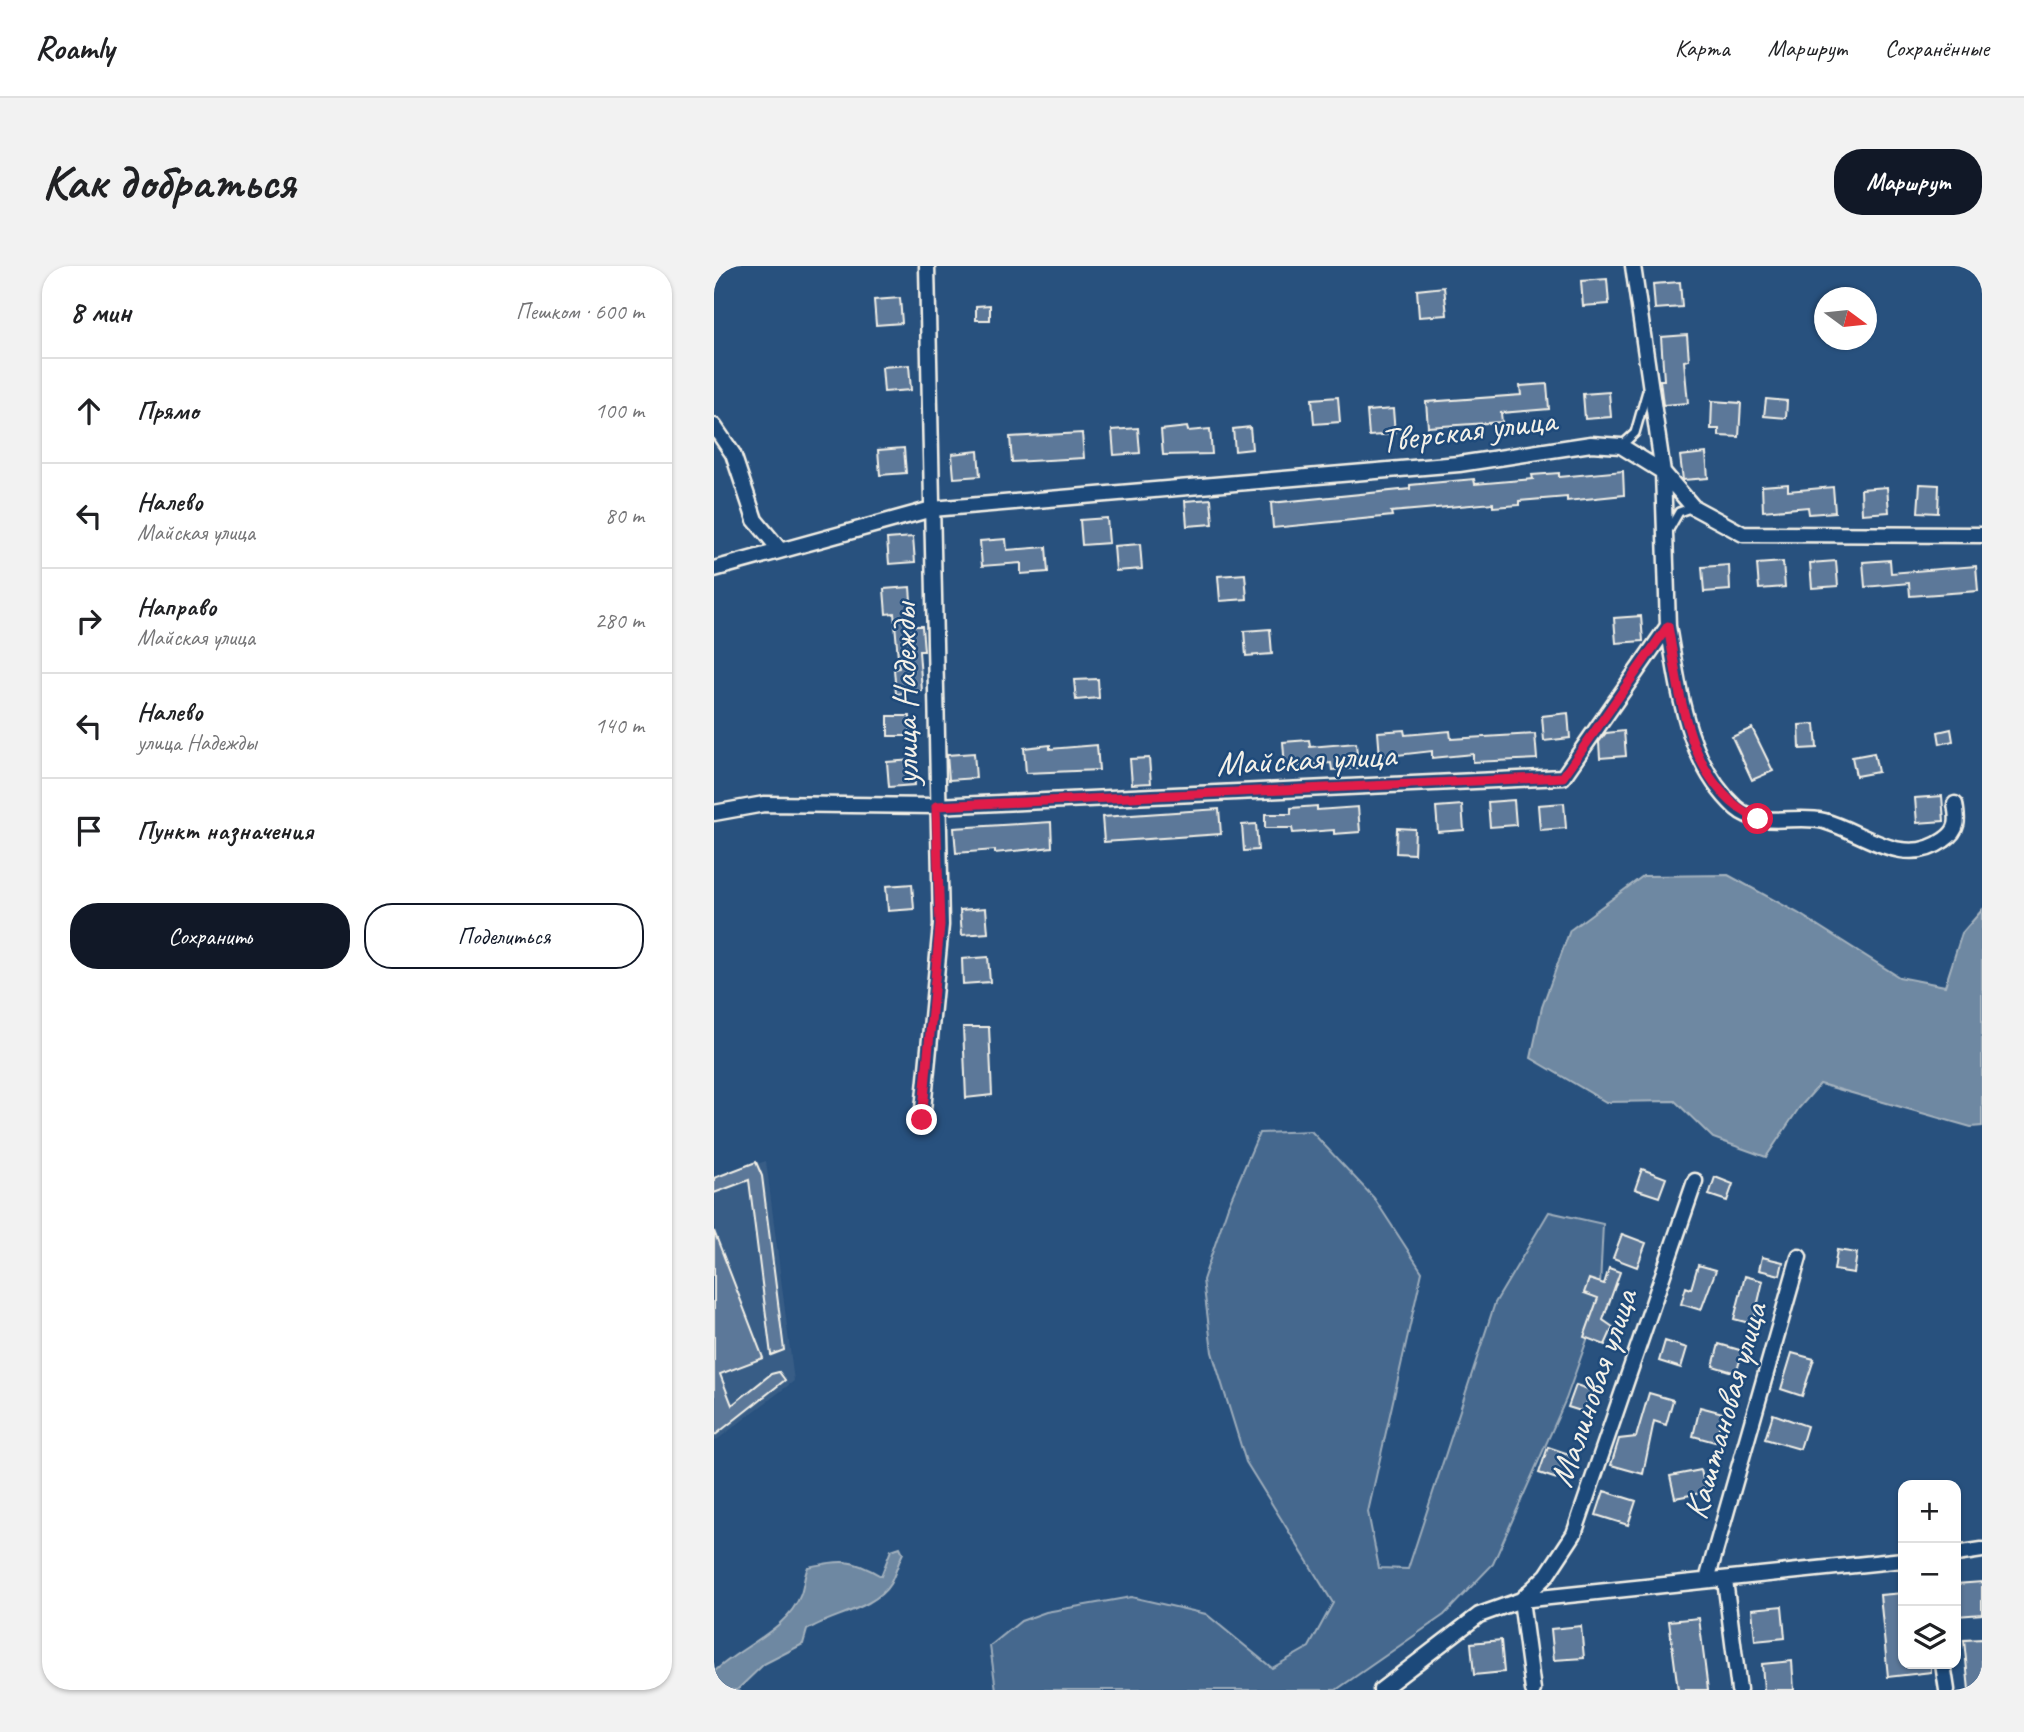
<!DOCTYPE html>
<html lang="ru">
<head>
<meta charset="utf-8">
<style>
	:root { --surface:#fff; --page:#f2f2f2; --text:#202124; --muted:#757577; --line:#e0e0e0; --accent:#111827 }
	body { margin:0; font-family:Caveat,sans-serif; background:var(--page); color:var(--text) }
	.controls { position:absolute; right:21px; bottom:21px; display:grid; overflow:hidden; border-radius:14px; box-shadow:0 2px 5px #0004 }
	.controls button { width:63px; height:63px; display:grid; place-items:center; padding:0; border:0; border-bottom:2px solid var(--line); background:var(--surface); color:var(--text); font:35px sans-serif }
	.compass { position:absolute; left:1100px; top:21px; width:63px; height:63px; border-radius:50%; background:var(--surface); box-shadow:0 2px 5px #0004; rotate:105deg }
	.stop { position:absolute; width:21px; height:21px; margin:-16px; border:5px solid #e11d48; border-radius:50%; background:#fff }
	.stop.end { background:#e11d48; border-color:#fff; box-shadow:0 2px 7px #0008 }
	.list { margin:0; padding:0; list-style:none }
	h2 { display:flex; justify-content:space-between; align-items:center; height:91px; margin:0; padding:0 28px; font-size:30px }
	h2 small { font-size:23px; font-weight:400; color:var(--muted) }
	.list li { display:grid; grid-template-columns:46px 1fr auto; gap:21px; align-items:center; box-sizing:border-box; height:105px; padding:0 28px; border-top:2px solid var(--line) }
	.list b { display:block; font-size:26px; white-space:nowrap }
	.list p { margin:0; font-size:23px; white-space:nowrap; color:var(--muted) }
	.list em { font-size:23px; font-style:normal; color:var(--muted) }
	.actions { display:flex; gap:14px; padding:21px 28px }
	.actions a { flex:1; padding:16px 0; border:2px solid var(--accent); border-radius:28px; text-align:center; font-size:24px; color:var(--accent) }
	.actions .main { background:var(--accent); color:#fff }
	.icon { flex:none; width:38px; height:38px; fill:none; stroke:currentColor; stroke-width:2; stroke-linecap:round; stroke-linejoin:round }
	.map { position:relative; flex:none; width:1268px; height:1424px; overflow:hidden; border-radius:28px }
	header { display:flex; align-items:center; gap:42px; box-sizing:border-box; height:98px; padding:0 35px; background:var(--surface); border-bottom:2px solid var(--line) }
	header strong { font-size:33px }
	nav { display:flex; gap:38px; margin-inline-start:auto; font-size:24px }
	.intro { display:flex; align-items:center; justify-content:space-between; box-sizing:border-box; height:168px; padding:0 42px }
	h1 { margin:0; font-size:49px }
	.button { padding:18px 32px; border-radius:28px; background:var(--accent); color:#fff; font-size:24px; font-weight:700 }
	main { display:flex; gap:42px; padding:0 42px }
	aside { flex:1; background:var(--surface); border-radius:28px; box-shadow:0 2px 5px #0004 }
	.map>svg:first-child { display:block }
	.built { fill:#375d86 }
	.green { fill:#45688e; stroke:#9cacbb; stroke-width:2 }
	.water { fill:#6e88a2; stroke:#a4b2be; stroke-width:2 }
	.building { fill:#5b7899; stroke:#f4f1e8; stroke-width:2 }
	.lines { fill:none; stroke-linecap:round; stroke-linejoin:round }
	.service-casing { stroke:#f4f1e8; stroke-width:12 }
	.minor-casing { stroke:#f4f1e8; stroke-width:19 }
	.service { stroke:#1f4a7a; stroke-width:7 }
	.minor { stroke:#1f4a7a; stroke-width:14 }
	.route { stroke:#e11d48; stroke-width:9 }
	.labels { text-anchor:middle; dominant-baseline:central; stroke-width:5; stroke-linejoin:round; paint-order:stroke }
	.street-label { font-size:35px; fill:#f4f1e8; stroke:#1f4a7a }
</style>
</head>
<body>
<header>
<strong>Roamly</strong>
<nav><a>Карта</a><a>Маршрут</a><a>Сохранённые</a></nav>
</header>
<div class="intro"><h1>Как добраться</h1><a class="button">Маршрут</a></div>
<main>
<aside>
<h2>8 мин<small>Пешком · 600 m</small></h2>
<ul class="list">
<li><svg class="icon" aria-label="ahead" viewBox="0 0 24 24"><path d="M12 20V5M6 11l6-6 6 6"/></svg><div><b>Прямо</b></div><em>100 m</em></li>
<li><svg class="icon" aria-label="left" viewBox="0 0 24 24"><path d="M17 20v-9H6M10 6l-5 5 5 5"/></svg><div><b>Налево</b><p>Майская улица</p></div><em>80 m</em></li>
<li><svg class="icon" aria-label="right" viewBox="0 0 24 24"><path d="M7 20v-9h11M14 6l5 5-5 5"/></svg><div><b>Направо</b><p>Майская улица</p></div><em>280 m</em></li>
<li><svg class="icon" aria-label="left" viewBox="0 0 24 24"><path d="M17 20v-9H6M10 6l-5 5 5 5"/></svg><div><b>Налево</b><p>улица Надежды</p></div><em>140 m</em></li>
<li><svg class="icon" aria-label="arrive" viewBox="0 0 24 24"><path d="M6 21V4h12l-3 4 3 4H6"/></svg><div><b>Пункт назначения</b></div></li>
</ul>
<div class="actions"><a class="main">Сохранить</a><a>Поделиться</a></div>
</aside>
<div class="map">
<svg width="1268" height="1424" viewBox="0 0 1268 1424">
	<rect width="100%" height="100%" fill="#28517e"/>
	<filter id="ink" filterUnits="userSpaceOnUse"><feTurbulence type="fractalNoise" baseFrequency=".0143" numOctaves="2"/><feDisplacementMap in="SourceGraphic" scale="14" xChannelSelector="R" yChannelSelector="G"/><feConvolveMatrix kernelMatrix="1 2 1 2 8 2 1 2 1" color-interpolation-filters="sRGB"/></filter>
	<g filter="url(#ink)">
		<path class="built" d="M52,895l28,220 -80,61v-264z"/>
		<path class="green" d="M597,865l63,67 48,74 -54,240 11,56 29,1 87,-266 54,-91 54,12 -4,82 -33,93 -73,165 -49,51 -108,75h-340l-6,-44 31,-25 25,-9 85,-15 75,17 66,54 37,-21 24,-44 -87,-141 -34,-110 -9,-72 25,-74 31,-73z"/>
		<path class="water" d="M1014,609l70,38 101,64 46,9 17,-53 20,-23v216l-11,1 -151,-43 -21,24 -33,49 -53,-19 -38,-37 -69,1 -75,-44 11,-51 28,-77 73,-54z
			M186,1281l3,6c-5,10 -8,22 -13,31 -15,25 -60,31 -83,46l-4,14 -39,20 -27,26h-23v-18c25,-25 73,-41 87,-78 3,-9 3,-18 7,-27 34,-7 43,-9 73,9l10,-26z"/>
		<path class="building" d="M893,13l2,25 -26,2 -2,-25z
			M966,16l2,25 -27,2 -2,-25z
			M730,21l3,28 -28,2 -2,-27z
			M186,32l2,25 -26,2 -2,-25z
			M276,39v15h-14v-14z
			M973,69l2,25 -5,1 4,42 -25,2 -3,-25h4l-3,-43z
			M195,99l2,25 -27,2 -2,-25z
			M833,118l2,25 -48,4 1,9 -74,5 -2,-25 95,-7 -1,-9z
			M895,126l2,25 -26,2 -2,-25z
			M624,131l2,25 -26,2 -2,-25z
			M1052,133l21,2 -1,17 -22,-2z
			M998,135l29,2 -2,34 -20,-1v-7h-8z
			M679,143l2,25 -26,2 -2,-25z
			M473,161l1,4 22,-2 2,25 -49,1 -2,-25z
			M536,161l2,22 -17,2 -2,-22z
			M424,162l2,25 -26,2 -2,-25z
			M368,167l2,25 -72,4 -2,-25z
			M190,182l2,25 -26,2 -2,-25z
			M264,185l2,25 -26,2 -2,-24z
			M992,187l2,25 -25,2 -3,-24z
			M909,205l1,24 -57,6v-4l-48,4v4l-26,2v-4l-102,9 1,4 -119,12 -2,-25 139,-14v-4l64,-6 1,5 58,-5 -1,-4 27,-2v4z
			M1074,218v7l45,-4 2,25 -26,2 -1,-7 -45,4 -1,-25z
			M1206,218l19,1 -1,28 -20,-1z
			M1173,221l2,25 -27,2 -1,-25z
			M497,233l2,25 -26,2 -2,-25z
			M393,252l2,25 -27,2 -2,-25z
			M199,271l2,25 -26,2 -2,-25z
			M292,273l1,11 39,-3 2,25 -27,2v-11l-39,3 -2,-25z
			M426,278l2,25 -26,2 -2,-25z
			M1176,294l1,13 85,-7 2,25 -68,5 -1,-13 -44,4 -2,-25z
			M1122,295l2,25 -26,2 -2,-25z
			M1069,296l2,25 -26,2 -2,-25z
			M1015,299l1,25 -26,2 -2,-25z
			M531,308l2,25 -27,2 -2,-25z
			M196,321l3,39h9l2,25h-5l3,40 -26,3 -2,-25 5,-1 -5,-55 -8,1 -2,-25z
			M927,350l2,25 -27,2 -2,-25z
			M556,363l2,25 -26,2 -2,-25z
			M384,413l1,19 -23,2 -2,-20z
			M854,447l2,25 -26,3 -2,-25z
			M174,450h22v20h-22z
			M1101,458l2,24 -17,1 -1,-24z
			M1038,462l21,43 -21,9 -20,-43z
			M1237,463l2,12 -13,3 -2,-12z
			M690,464l1,5 45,-4 1,8 84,-5 2,25 -64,3v-8l-41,4v-7l-52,6 -2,-25z
			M910,465l2,25 -26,2 -1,-16 7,-9z
			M595,474l1,7 46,-4 2,25 -26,2 -1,-7 -46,4 -2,-25z
			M336,479v4l47,-4 2,25 -73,3 -2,-25z
			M260,487l2,25 -27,2 -2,-25z
			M1160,487l4,19 -22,4 -4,-19z
			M435,492l2,25 -19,1 -2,-25z
			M199,494l2,25 -26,2 -2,-25z
			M1228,530l2,25 -27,2 -2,-25z
			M800,534l2,25 -26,2 -2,-25z
			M850,537l2,25 -26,2 -2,-25z
			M748,539l2,25 -26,2 -2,-25z
			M603,540v4l41,-3 2,25 -26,2v-4l-41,3 -1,-5h-27v-14h26v-6z
			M505,543l2,25 -117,8 -2,-25z
			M337,556l1,25 -57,6v-3l-39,3 -2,-25z
			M542,558l2,26 -14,1 -2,-26z
			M683,562l18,1 -1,25 -18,-1z
			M198,618l2,25 -26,2 -2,-25z
			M272,642l2,25 -26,2 -2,-25z
			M274,691l2,25 -27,2 -1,-25z
			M249,761h26l3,68 -26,3z
			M42,896l6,14 22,174 -13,5 -22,-175 -35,13v-15z
			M928,903l24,9 -7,19 -24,-8z
			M1001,911l18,7 -6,17 -18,-6z
			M0,965l49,127 -43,16 12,31 39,-31 8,-2 6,8 -71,56z
			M908,968l24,9 -9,24 -24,-9z
			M1123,984l20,3 -3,20 -20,-3z
			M1048,991l21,5 -3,13 -21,-5z
			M984,999l18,5 -15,40 -20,-6 5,-17 5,2z
			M895,1002l11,4 -17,48 10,7 -8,18 -21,-8 14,-39 -14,-5 5,-14 15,5z
			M1031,1010l18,5 -10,43 -19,-5z
			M951,1075l22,7 -6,20 -22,-7z
			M1005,1078l24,7 -7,22 -23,-7z
			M1078,1087l22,6 -12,37 -21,-7z
			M862,1119l15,5 -7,22 -16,-5z
			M935,1127l24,7 -7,25 -12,-4 -11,53 -32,-9 8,-26 17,-2z
			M986,1141l23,6 -8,29 -22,-6z
			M1059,1148l34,12 -7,23 -35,-10z
			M834,1181l24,8 2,5 -8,22 -27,-9z
			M987,1204l5,22 -31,6 -5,-22z
			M890,1225l32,10 -8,24 -32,-10z
			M1268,1316v32l-25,2 -1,-32z
			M1189,1327v71h28v8l-43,5 -8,-82z
			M1068,1340l3,32 -30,3 -3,-32z
			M985,1352l9,72h-30l-9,-69z
			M867,1360l3,32 -30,2 -3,-31z
			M1268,1373v51h-13l-5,-50z
			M787,1374l3,32 -30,3 -3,-32z
			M1078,1395l2,29h-30l-2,-26z"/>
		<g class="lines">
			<defs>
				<path id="service" d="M908,179l13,-12 12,-42
					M953,267l12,-21 14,-5"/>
				<path id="minor" d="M0,160l19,28 22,66 25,30
					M0,303l218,-60 527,-45 132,-20 30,2 42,26 30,35 50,27 239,1
					M954,360c11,63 18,136 68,182 24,21 60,6 88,13 40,11 79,48 120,19 15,-10 14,-20 11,-36
					M0,547l50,-9 172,2 627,-29 105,-151 -5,-154 -30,-206
					M208,854l19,-195 -14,-659
					M1242,1288l26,-4
					M993,1314l92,-323
					M1011,1314l14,110
					M1229,1398l4,26
					M667,1424l98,-75 42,-15 382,-40
					M819,1424l-12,-90 26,-25 27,-41 121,-353"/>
			</defs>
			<use href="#service" class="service-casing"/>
			<use href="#minor" class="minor-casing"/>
			<use href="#service" class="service"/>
			<use href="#minor" class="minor"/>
		</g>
	</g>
	<g class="lines" filter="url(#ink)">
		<path class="route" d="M208,854l18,-195 -4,-119 627,-29 105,-151c12,68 19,161 90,193"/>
	</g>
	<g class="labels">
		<g class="street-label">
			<text transform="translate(754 164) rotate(-7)">Тверская улица</text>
			<text transform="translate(191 428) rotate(-91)">улица Надежды</text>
			<text transform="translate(592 493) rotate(-3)">Майская улица</text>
			<text transform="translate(879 1122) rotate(-71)">Малиновая улица</text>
			<text transform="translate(1011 1145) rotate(-74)">Каштановая улица</text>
		</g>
	</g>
</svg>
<div class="controls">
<button>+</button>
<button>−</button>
<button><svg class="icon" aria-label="layers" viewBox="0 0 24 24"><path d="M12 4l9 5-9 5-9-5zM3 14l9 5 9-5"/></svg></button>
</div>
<svg class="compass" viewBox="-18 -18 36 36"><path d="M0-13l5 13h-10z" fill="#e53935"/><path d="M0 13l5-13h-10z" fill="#757577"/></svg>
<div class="stop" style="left:1044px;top:553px"></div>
<div class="stop end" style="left:208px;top:854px"></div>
</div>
</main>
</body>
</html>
